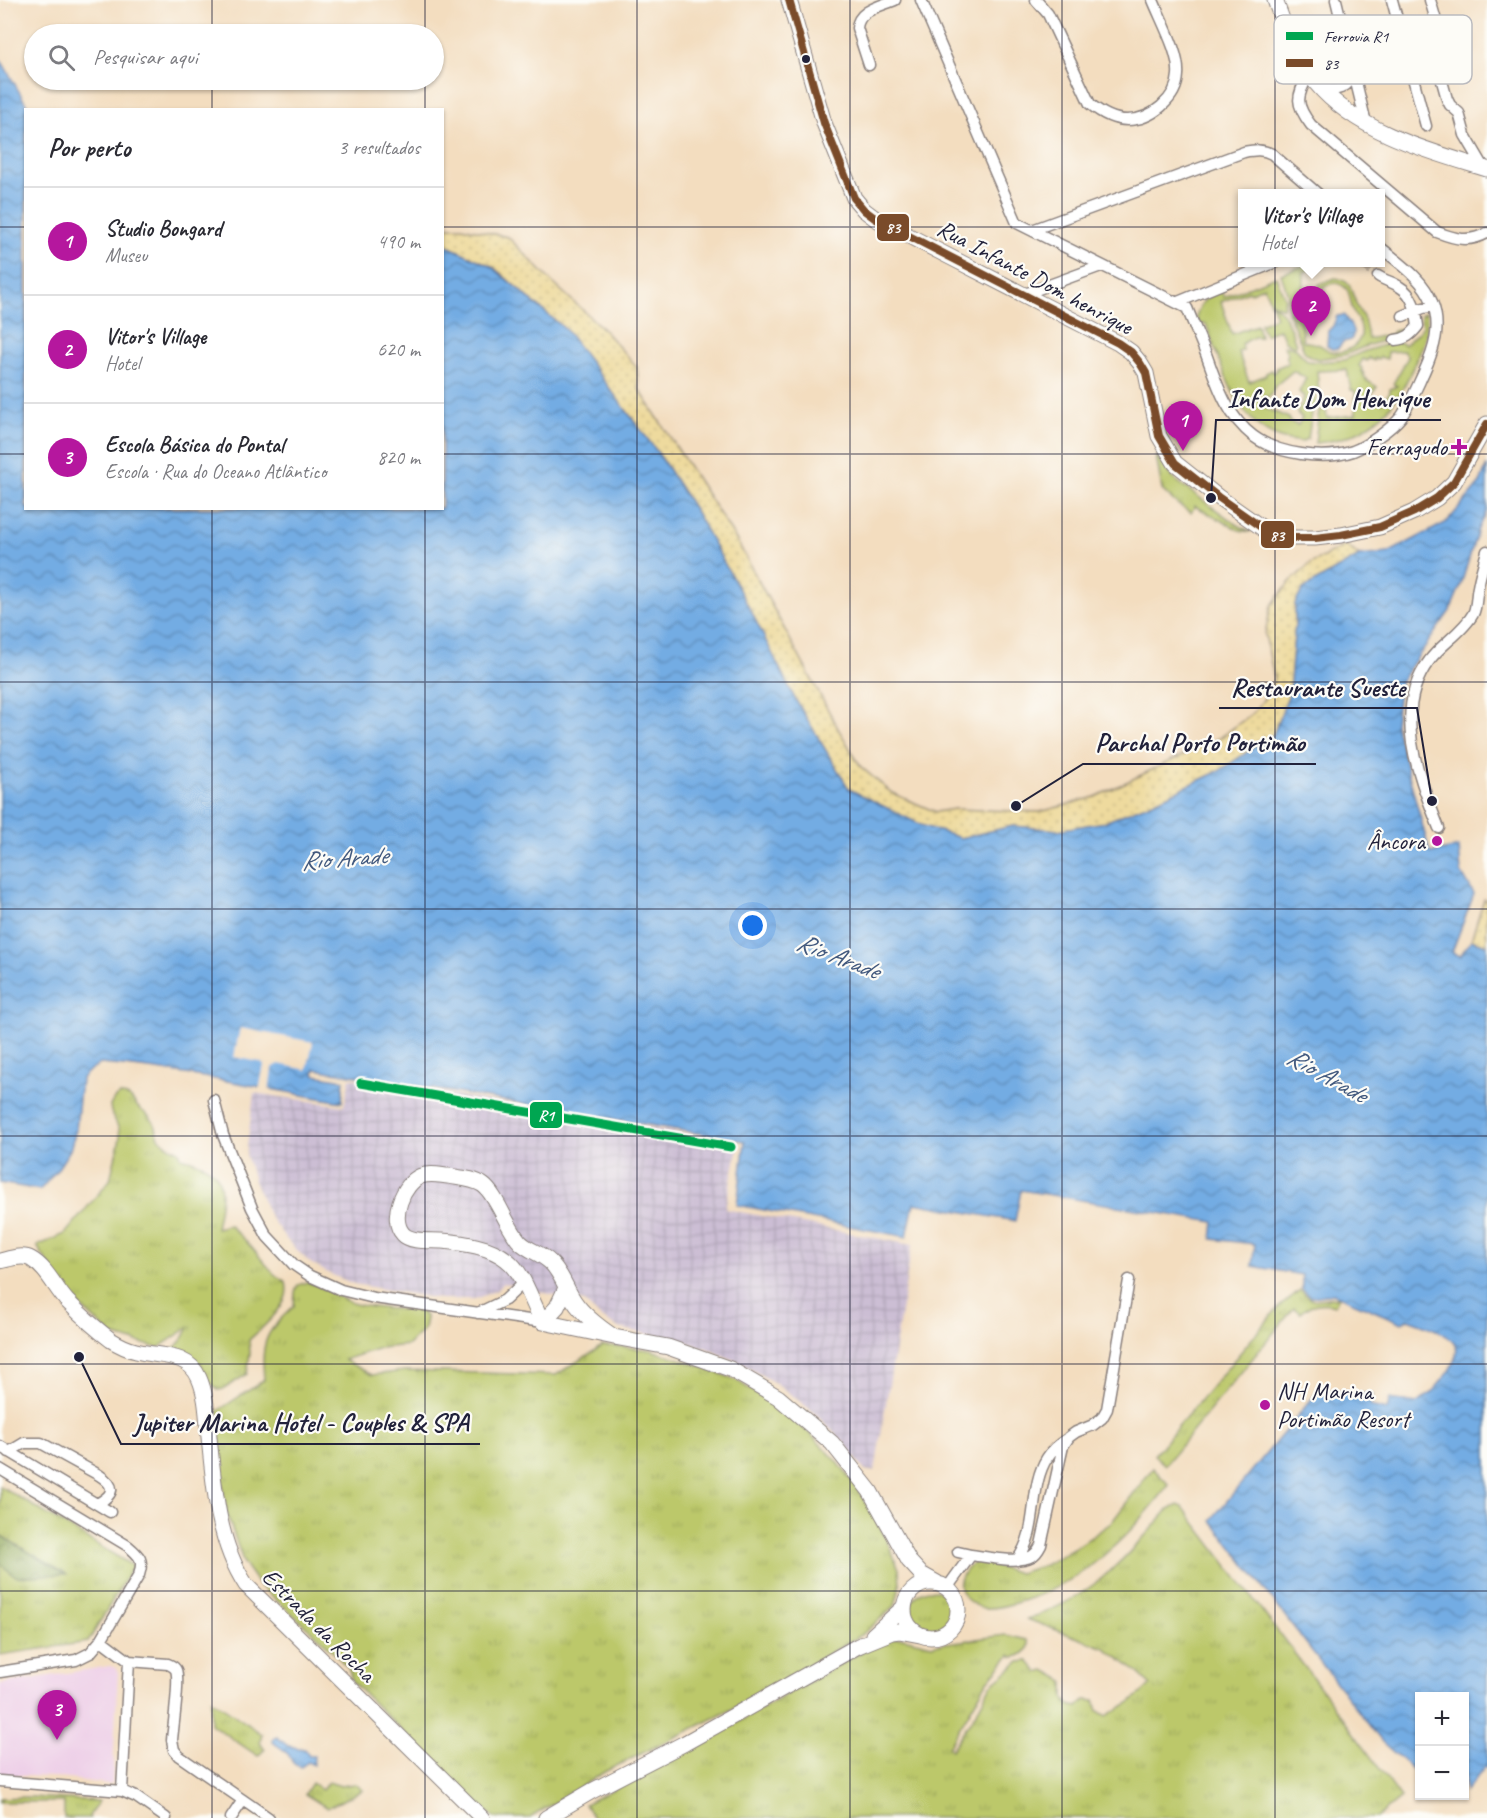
<!DOCTYPE html>
<html lang="pt">
<head>
<meta charset="utf-8">
<style>
	:root { --surface:#fff; --page:#f2f2f3; --text:#2b2b33; --muted:#7c7c81; --line:#e1e1e2; --accent:#b5179e }
	body { margin:0; font-family:Caveat,sans-serif; background:var(--page); color:var(--text) }
	.controls { position:absolute; right:18px; bottom:18px; display:grid; overflow:hidden; border-radius:0px; box-shadow:0 2px 4px #0004 }
	.controls button { width:54px; height:54px; display:grid; place-items:center; padding:0; border:0; border-bottom:2px solid var(--line); background:var(--surface); color:var(--text); font:30px sans-serif }
	.you { position:absolute; left:753px; top:926px; width:21px; height:21px; margin:-15px; border:4px solid #fff; border-radius:50%; background:#1a73e8; box-shadow:0 0 0 9px #1a73e833 }
	.badge { display:grid; place-items:center; width:39px; height:39px; border-radius:50%; background:var(--accent); color:#fff; font-size:20px; font-weight:700 }
	.pin { position:absolute; translate:-50% -50px; filter:drop-shadow(0 2px 3px #0008) }
	.pin::after { content:''; position:absolute; top:32px; width:21px; height:18px; background:inherit; clip-path:polygon(0 0,100% 0,50% 100%) }
	.popup { position:absolute; left:1238px; top:189px; width:147px; height:78px; box-sizing:border-box; display:grid; place-content:center; border-radius:0px; background:var(--surface); filter:drop-shadow(0 2px 4px #0005); font-size:20px; white-space:nowrap; color:var(--muted) }
	.popup b { font-size:22px; color:var(--text) }
	.popup::after { content:''; position:absolute; left:50%; top:100%; margin-left:-12px; border:12px solid transparent; border-top-color:var(--surface) }
	.list { margin:0; padding:0; list-style:none }
	h2 { display:flex; justify-content:space-between; align-items:center; height:78px; margin:0; padding:0 24px; font-size:26px }
	h2 small { font-size:20px; font-weight:400; color:var(--muted) }
	.list li { display:grid; grid-template-columns:39px 1fr auto; gap:18px; align-items:center; box-sizing:border-box; height:108px; padding:0 24px; border-top:2px solid var(--line) }
	.list b { display:block; font-size:22px; white-space:nowrap }
	.list p { margin:0; font-size:20px; white-space:nowrap; color:var(--muted) }
	.list em { font-size:20px; font-style:normal; color:var(--muted) }
	.icon { flex:none; width:33px; height:33px; fill:none; stroke:currentColor; stroke-width:2; stroke-linecap:round; stroke-linejoin:round }
	.map { position:relative; flex:none; width:1487px; height:1818px; overflow:hidden }
	.search { position:absolute; background:var(--surface); box-shadow:0 2px 4px #0004; left:24px; top:24px; width:420px; height:66px; display:flex; align-items:center; gap:15px; box-sizing:border-box; padding:0 21px; border-radius:33px; color:var(--muted); font-size:22px }
	.panel { position:absolute; background:var(--surface); box-shadow:0 2px 4px #0004; left:24px; top:108px; width:420px; height:402px; border-radius:0px }
	.map>svg:first-child { display:block }
	.built { fill:#eed0e8 }
	.industrial { fill:url(#industrial-grid) }
	.grass { fill:url(#grass-tufts); stroke:#6f7552; stroke-width:1.5 }
	.forest { fill:url(#forest-crowns); stroke:#5c674c; stroke-width:1.5 }
	.sand { fill:url(#sand-dots); stroke:#887e6c; stroke-width:1.5 }
	.garden { fill:#bcc86a; stroke:#6f7552; stroke-width:1.5; fill-rule:evenodd }
	.water { fill:url(#water-waves); stroke:#4a678f; stroke-width:1.5 }
	.pier { fill:#f3ddbf }
	.lines { fill:none; stroke-linecap:round; stroke-linejoin:round }
	.street-tunnel { stroke:#c9b8a5; stroke-width:10; stroke-dasharray:10 5; stroke-linecap:butt }
	.street-casing { stroke:#8a807d; stroke-width:13 }
	.secondary-casing { stroke:#8a807d; stroke-width:17 }
	.street { stroke:#fff; stroke-width:10 }
	.secondary { stroke:#fff; stroke-width:15 }
	.bus-1-casing { stroke:#fdfcf7; stroke-width:12 }
	.bus-1 { stroke:#7a4b2a; stroke-width:8 }
	.rail-1-casing { stroke:#fdfcf7; stroke-width:14 }
	.rail-1 { stroke:#00a651; stroke-width:9 }
	.grid { fill:none; stroke:#22223b; stroke-width:1.5; stroke-opacity:0.55 }
	.bus-dot { fill:#22223b; stroke:#fdfcf7; stroke-width:2 }
	.poi-dot { fill:#b5179e; stroke:#fdfcf7; stroke-width:2 }
	.labels { text-anchor:middle; dominant-baseline:central; stroke-width:4.5; stroke-linejoin:round; paint-order:stroke }
	.street-label { font-size:24px; fill:#22223b; stroke:#fdfcf7 }
	.poi-label { font-size:24px; fill:#22223b; stroke:#fdfcf7; text-anchor:end }
	.water-label { font-size:26px; font-style:italic; fill:#42597e; stroke:#fdfcf7 }
	.key { fill:#fdfcf7; stroke:#bbbbbf; stroke-width:1.5 }
	.key-label { font-size:16px; fill:#22223b }
	.leader { fill:none; stroke:#22223b; stroke-width:2 }
	.callout-dot { fill:#22223b; stroke:#fdfcf7; stroke-width:2 }
	.callout-label { font-size:26px; text-anchor:middle; font-weight:bold; fill:#22223b; stroke:#fdfcf7; stroke-width:4.5; stroke-linejoin:round; paint-order:stroke }
	.line-badge { stroke:#fdfcf7; stroke-width:2 }
	.badge-label { font-size:16px; text-anchor:middle; font-weight:bold; fill:#fff }
</style>
</head>
<body>
<div class="map">
<svg width="1487" height="1818" viewBox="0 0 1487 1818">
	<defs>
		<pattern id="industrial-grid" width="8" height="8" patternUnits="userSpaceOnUse" patternTransform="scale(1.5)"><rect width="8" height="8" fill="#ccbed4"/><path d="M0 4h8M4 0v8" fill="none" stroke="#afa3b7"/></pattern>
		<pattern id="grass-tufts" width="24" height="20" patternUnits="userSpaceOnUse" patternTransform="scale(1.5)"><rect width="24" height="20" fill="#bcc86a"/><path d="M3 7l-1-3M5 7V3M7 7l1-3M15 17l-1-3M17 17v-4M19 17l1-3" fill="none" stroke="#a1ac5d"/></pattern>
		<pattern id="forest-crowns" width="20" height="18" patternUnits="userSpaceOnUse" patternTransform="scale(1.5)"><rect width="20" height="18" fill="#95ac5e"/><path d="M2 6a3 3 0 1 1 6 0M12 15a3 3 0 1 1 6 0" fill="none" stroke="#798c4f"/></pattern>
		<pattern id="sand-dots" width="8" height="8" patternUnits="userSpaceOnUse" patternTransform="scale(1.5)"><rect width="8" height="8" fill="#eeda9e"/><path d="M2 2h.1M6 6h.1" fill="none" stroke="#ccbb89" stroke-width="1.8" stroke-linecap="round"/></pattern>
		<pattern id="water-waves" width="16" height="10" patternUnits="userSpaceOnUse" patternTransform="scale(1.5)"><rect width="16" height="10" fill="#73ace3"/><path d="M0 5q4-4 8 0t8 0" fill="none" stroke="#5e8cb9"/></pattern>
	</defs>
	<rect width="100%" height="100%" fill="#fdfcf7"/>
	<filter id="ink" filterUnits="userSpaceOnUse"><feTurbulence type="fractalNoise" baseFrequency=".0167" numOctaves="2"/><feDisplacementMap in="SourceGraphic" scale="12" xChannelSelector="R" yChannelSelector="G"/><feConvolveMatrix kernelMatrix="1 2 1 2 8 2 1 2 1" color-interpolation-filters="sRGB"/></filter>
	<filter id="wash" filterUnits="userSpaceOnUse"><feTurbulence type="fractalNoise" baseFrequency=".008" numOctaves="4" result="noise"/><feDisplacementMap in="SourceGraphic" scale="24" xChannelSelector="R" yChannelSelector="G"/><feGaussianBlur stdDeviation="1.35" result="paint"/><feColorMatrix in="noise" values="0 0 0 0 0 0 0 0 0 0 0 0 0 0 0 0 0 1.4 0 .05"/><feComposite in="paint" operator="in"/></filter>
	<g filter="url(#wash)">
		<rect width="100%" height="100%" fill="#f3ddbf"/>
		<path class="built" d="M110,1666l6,2 2,4 -6,111 -3,1 -56,-7 -53,-2v-91z"/>
		<path class="industrial" d="M350,1078l389,65 -14,66 187,36 -37,226h-10l-20,-27 -30,-31 -38,-29 -35,-20 -36,-16 -20,-6 -67,-14 -19,-11 -16,-15 -81,-19 -6,7 -22,9h-34l-87,-15 -26,-11 -19,-11 -22,-22 -17,-23 -16,-36 -8,-27 8,-61 90,13z"/>
		<path class="grass" d="M1156,455l18,24 62,45 15,8 -12,-2 -44,-24 -4,7 -14,-9 -15,-14z
			M119,1095c14,-1 14,9 22,15 6,4 10,7 13,13 3,5 3,10 5,14 4,7 13,11 20,14l2,6c47,12 43,29 35,71l13,-3 17,16 29,34 11,7c1,5 1,10 0,14 -5,16 -25,33 -37,44l1,13 -3,21 -23,15 -6,1 -11,-11 -6,-15 -16,-11 -12,-3 11,-13 5,-10 -31,21 -46,-13 -42,-38 -33,-51 28,-12 45,-54 10,-42 -1,-9 -8,-17 -1,-6 4,-7z
			M307,1282c19,4 30,17 48,22 21,5 45,5 66,7l5,7 -2,11 -16,16 -28,3 -36,12 28,15 33,-4 151,4 46,-29h13l36,4 50,16 35,14 33,22 38,29 30,30 24,33 23,40 15,35 1,17 -5,20 -31,27 -117,69 -141,69 -76,47h-36l-43,-40 -98,-95 -5,-15 -27,-29 -62,-54 -15,-21 -18,-53 -13,-97 51,-34c-3,-40 1,-47 30,-74l1,-14 3,-7z
			M1300,1290l12,10 27,-3 -4,8c-13,-3 -25,-2 -35,8l-6,-5 -129,157 -11,-10 123,-146z
			M1153,1468l16,17c-37,48 -84,97 -144,115 -12,4 -28,9 -40,8 -6,0 -12,-4 -16,-7 -18,-15 -7,-30 7,-41l43,13 26,-8 30,-17 36,-25z
			M0,1486l133,80 -45,76 -88,13z
			M1178,1505l5,2 131,172 87,119 -25,20h-783l-8,-14 143,-76 158,-90h17l29,7 74,-10 21,5c5,9 -5,17 -14,17l-3,-2 -23,27 -39,65 3,3 26,-39 14,-26 28,-23 9,-1 10,11 7,-2 19,11v16l5,8 9,2 7,-7 10,1 3,10 8,5 23,-13 22,-18 -13,-12 -33,-25 -78,-29c65,-21 97,-60 140,-108z
			M910 1611a21 21 0 1 1 42 0a21 21 0 1 1-42 0Z
			M211,1699l51,35 -2,8 5,7 -7,7 -47,-32z
			M328,1782l13,4 14,-2 8,6 -36,18 -22,-14 7,-11 10,7z
			M30,1797l69,4 -10,15 1,2h-26v-16h-64v-4z"/>
		<path class="forest" d="M0,1535l66,39 -49,3 -17,-13z"/>
		<path class="sand" d="M443,227h19l46,10 45,46 47,43 37,41 2,22 98,152 103,191 21,35 31,26 44,19 18,-3 86,3 55,-15 126,-60 33,-25 16,-21 4,-14 -9,-43 6,-28 19,-24 20,-18 36,-19 13,11 -56,33 -8,15v20l-6,70 -16,41 -54,36 -68,32 -46,19 -47,8 -45,-4 -53,12 -39,-13 -72,-36 -54,-90 -43,-86 -55,-99 -39,-61 -92,-123 -74,-64 -49,-22z
			M1484,899l3,1v45l-16,-5z"/>
		<path class="garden" d="M1313,262l13,1 -22,9v19l13,2 8,-2c-5,6 -9,7 -17,7v5l-8,1 -1,4 -10,1v-11l-8,-24z
			M1276,276l9,23 -2,9 -13,-6 -6,-16 -14,7 -1,-2 -28,11 11,32 25,-9 3,12 -3,1 -1,-2 -15,8 2,6 -5,2 11,30 17,-7v-2l6,-3 2,3 3,-3 -1,-2 12,-5 -2,-7 2,-1 -4,-9 2,-1 10,4 12,12 10,1 26,-2 21,-9 32,-10 8,4 17,-17 -1,-13 5,-3c4,21 -3,35 -12,53 -5,11 -10,23 -17,33 -20,28 -49,43 -82,45l4,-33 7,-1 1,9 29,-3 -1,-24 -4,-1 -4,-20 -30,1 2,22 -3,1v11l-3,2 -5,32 -4,1 -1,2c-7,-1 -15,-2 -23,-4 -45,-15 -59,-75 -74,-114l-6,1 -4,-8c5,-16 10,-20 25,-27l3,7zM1404,351l4,6 -15,27 4,2 -7,3v3l-8,11 -11,-8 6,-8 -11,-7 1,-1 -3,-2 -1,-5 -2,-1 1,-3 -3,-2 4,-7 4,2 2,-3 5,3 1,-3 3,1 2,-2 7,2 1,-7zM1293,371l13,7 -7,14 5,5 -7,16 5,5 -4,7 -9,-3v-4l-29,-12 5,-10 4,2 6,-12z
			M1335,278c18,2 17,16 22,28 2,5 5,9 7,13 2,6 3,13 4,20l24,-5 1,-3 14,-2 -3,-12h4l6,6 -6,10 -42,13 -21,9 -27,4 -7,-2 -7,-6 -16,-39 14,-1 1,-5 17,-2 1,7 -21,5 3,25c5,2 10,1 14,3 6,1 10,8 16,8 14,2 31,-9 28,-24 -2,-7 -6,-11 -8,-17 -5,-14 0,-24 -19,-29l-13,7 -2,-2v-3z
			M1271,304c16,7 19,25 25,40l-1,3 -10,-6 -5,-12 -15,6 -5,-11 16,-7z"/>
		<path class="water" d="M0,58l29,51 -3,1v398h416l1,-264 48,22 75,64 92,123 39,61 55,99 43,86 54,90 72,36 39,13 53,-12 45,4 47,-8 46,-19 68,-32 54,-36 16,-41 6,-70v-20l8,-15 56,-33 29,-3 59,-31 33,-39 7,-18v45l-9,19 -17,56 -11,26 -50,71 -5,42 35,129 29,-6 2,25 13,22 -22,58 8,4 11,-16 16,5v820l-22,27 -1,-96h-44l-1,79 -37,-33 -171,-222 109,-131 53,6 -3,11 17,4 3,-11 27,4c12,-6 22,-18 30,-29 4,-7 12,-19 9,-27 -6,-15 -35,-23 -48,-28l-6,4 -68,-29 -23,3 -9,-8v-14l-50,-9 3,-22 -43,-5 2,-17 -193,-32 -6,31 -101,-18 -7,34 -170,-32 8,-64 -430,-72 -1,6 30,5 -2,22c-81,-14 -161,-32 -242,-38l-10,6 -9,9 -5,51 -6,20 -13,20 -17,20 -40,-7z
			M1344,315c5,9 13,15 7,25l-8,2 -5,6 -6,1 -5,-3 1,-15 5,-5 4,-10z
			M277,1737l11,9 16,3 5,7h5l-1,9 -5,-3 -7,5c-13,-4 -7,-8 -15,-15 -4,-4 -9,-6 -13,-10v-3z"/>
		<path class="pier" d="M240,1028l73,14 -6,28 -28,-6 -7,4 -3,24 -10,-1 5,-26 -4,-3 -26,-5z"/>
	</g>
	<g filter="url(#ink)">
		<g class="lines">
			<path class="street-tunnel" d="M1364,264l14,12"/>
			<defs>
				<path id="street" d="M921,0l96,223 170,85c6,15 13,31 19,46 11,30 20,61 47,82 24,18 71,25 100,15 15,-6 38,-22 48,-34 9,-13 16,-30 23,-45 10,-22 18,-46 8,-70 -9,-24 -33,-39 -52,-55
					M1036,0l12,14 42,90c11,9 23,16 37,16 24,0 50,-21 51,-45 2,-21 -17,-55 -25,-75
					M1336,0l30,123
					M1392,0l34,126
					M1430,0l5,17v39l12,43 3,6 9,8 6,22 20,34
					M869,65l-12,-37c1,-18 24,-22 38,-28
					M1309,74c-13,23 -14,30 2,51l126,107c18,7 32,11 50,1
					M1320,86c15,8 30,2 34,-15
					M1032,230l212,-78c11,-2 18,-3 28,2l46,40
					M1362,262l2,2
					M1378,276c7,5 15,6 22,11 14,8 16,25 18,39 -7,9 -12,13 -23,14
					M1022,295l79,-29
					M1178,302l98,-40
					M1403,316l20,-8 10,-2
					M1439,828c-20,-51 -48,-117 -10,-167 12,-17 34,-29 44,-47 4,-7 3,-19 5,-27 2,-12 6,-24 9,-36
					M214,1100l9,35 29,73 15,28 27,29 16,11 31,14 33,8 169,24
					M478,1313l27,-13 19,-18
					M0,1446l110,66
					M9,1452l15,-9h17l58,32c17,11 16,19 -2,29
					M0,1469l128,77c12,10 16,14 11,29l-38,65 -11,13 -14,7 -76,12
					M958,1552l13,3
					M1017,1560c23,-30 11,-72 30,-102 5,-8 12,-14 20,-19
					M947,1588l24,-33c16,2 47,9 61,1 4,-2 7,-7 9,-11l22,-99 6,-9 7,-5 17,-7 9,-7 5,-9 22,-129
					M101,1640l28,21
					M129,1661l39,3c4,2 6,2 8,6 4,10 -3,57 -4,70l2,10 5,6 90,62
					M0,1781l122,10 14,6 30,21
					M122,1791l7,-130
					M231,1818l12,-18"/>
				<path id="secondary" d="M789,0l35,123 30,75 10,12 12,9 74,38 168,86 13,9 9,11 6,10 13,63 16,27 43,34 50,35 20,6h27l26,-3 39,-8 34,-15 23,-14 17,-16 33,-58
					M1275,0c10,28 21,60 41,83 41,49 112,68 171,86
					M0,1261c9,-2 22,-7 31,-2 16,9 24,29 36,42 13,13 29,28 44,39 8,5 16,9 25,11 23,6 52,1 63,27 8,18 8,40 10,59 5,50 9,106 37,148l236,233
					M543,1322l14,-15 9,-19
					M614,1337c-15,-10 -30,-21 -40,-36 -8,-12 -13,-29 -24,-39 -9,-9 -21,-11 -30,-20 -13,-14 -23,-47 -37,-57 -10,-7 -24,-7 -35,-9 -10,-1 -18,-3 -27,0 -18,7 -32,43 -18,58 8,9 28,6 39,7 21,2 48,5 65,19 18,14 24,42 36,62l71,15 54,10 62,22 48,28 54,46 38,48 39,70 12,13 16,9
					M904 1610a27 27 0 1 1 54 0a27 27 0 1 1-54 0Z
					M873,1635l31,-28
					M546,1818l46,-27 93,-48 173,-97 34,-14 7,-1 21,4"/>
			</defs>
			<use href="#street" class="street-casing"/>
			<use href="#secondary" class="secondary-casing"/>
			<use href="#street" class="street"/>
			<use href="#secondary" class="secondary"/>
			<defs>
				<path id="bus-1" d="M789,0l35,123 30,75 10,12 12,9 74,38 168,86 13,9 9,11 6,10 13,63 16,27 43,34 50,35 20,6h27l26,-3 39,-8 34,-15 23,-14 17,-16 33,-58"/>
			</defs>
			<use href="#bus-1" class="bus-1-casing"/>
			<use href="#bus-1" class="bus-1"/>
			<defs>
				<path id="rail-1" d="M361,1083l370,64"/>
			</defs>
			<use href="#rail-1" class="rail-1-casing"/>
			<use href="#rail-1" class="rail-1"/>
		</g>
	</g>
	<path class="grid" d="M212,0v34M425,0v34M637,0v1818M850,0v1818M1062,0v1818M1275,0v1818M212,80v30M425,80v30M0,227h26M442,227h1045M0,454h26M442,454h1045M212,508v1310M425,508v1310M0,682h1487M0,909h1487M0,1136h1487M0,1364h1487M0,1591h1487"/>
	<circle class="bus-dot" cx="806" cy="59" r="5"/>
	<g class="poi-dot">
		<path d="M1456 438h6v6h6v6h-6v6h-6v-6h-6v-6h6z"/>
		<circle cx="1437" cy="841" r="6"/>
		<circle cx="1265" cy="1405" r="6"/>
	</g>
	<g class="labels">
		<g class="street-label">
			<text transform="translate(1035 277) rotate(28)">Rua Infante Dom henrique</text>
			<text transform="translate(319 1625) rotate(45)">Estrada da Rocha</text>
		</g>
		<g class="poi-label">
			<text x="1447" y="447">Ferragudo</text>
			<text x="1425" y="841">Âncora</text>
			<text x="1277" y="1391" text-anchor="start">NH Marina<tspan x="1277" dy="28">Portimão Resort</tspan></text>
		</g>
		<g class="water-label">
			<text transform="translate(344 858) rotate(-4)">Rio Arade</text>
			<text transform="translate(838 956) rotate(21)">Rio Arade</text>
			<text transform="translate(1327 1075) rotate(29)">Rio Arade</text>
		</g>
	</g>
	<rect x="1274" y="15" width="198" height="69" rx="9" class="key"/>
	<rect x="1286" y="32" width="27" height="8" fill="#00a651"/>
	<rect x="1286" y="59" width="27" height="8" fill="#7a4b2a"/>
	<g class="key-label">
		<text x="1324" y="42">Ferrovia R1</text>
		<text x="1324" y="69">83</text>
	</g>
	<path class="leader" d="M1211 498L1216 420H1441M1432 801L1417 708H1219M1016 806L1083 764H1316M79 1357L121 1444H480"/>
	<g class="callout-dot">
		<circle cx="1211" cy="498" r="6"/>
		<circle cx="1432" cy="801" r="6"/>
		<circle cx="1016" cy="806" r="6"/>
		<circle cx="79" cy="1357" r="6"/>
	</g>
	<g class="callout-label">
		<text x="1328" y="407">Infante Dom Henrique</text>
		<text x="1318" y="696">Restaurante Sueste</text>
		<text x="1200" y="751">Parchal Porto Portimão</text>
		<text x="301" y="1431">Jupiter Marina Hotel - Couples &amp; SPA</text>
	</g>
	<g class="line-badge">
		<rect x="876" y="213" width="34" height="29" rx="6" fill="#7a4b2a"/>
		<rect x="1260" y="520" width="35" height="29" rx="6" fill="#7a4b2a"/>
		<rect x="529" y="1101" width="34" height="28" rx="6" fill="#00a651"/>
	</g>
	<g class="badge-label">
		<text x="893" y="233">83</text>
		<text x="1277" y="541">83</text>
		<text x="546" y="1121">R1</text>
	</g>
</svg>
<div class="controls">
<button>+</button>
<button>−</button>
</div>
<div class="you"></div>
<div class="pin badge" style="left:1183px;top:451px">1</div>
<div class="pin badge" style="left:1311px;top:336px">2</div>
<div class="popup"><b>Vitor's Village</b>Hotel</div>
<div class="pin badge" style="left:57px;top:1740px">3</div>
<div class="search"><svg class="icon" aria-label="search" viewBox="0 0 24 24"><circle cx="10" cy="10" r="6"/><path d="M15 15l6 6"/></svg>Pesquisar aqui</div>
<section class="panel">
<h2>Por perto<small>3 resultados</small></h2>
<ul class="list">
<li><span class="badge">1</span><div><b>Studio Bongard</b><p>Museu</p></div><em>490 m</em></li>
<li><span class="badge">2</span><div><b>Vitor's Village</b><p>Hotel</p></div><em>620 m</em></li>
<li><span class="badge">3</span><div><b>Escola Básica do Pontal</b><p>Escola · Rua do Oceano Atlântico</p></div><em>820 m</em></li>
</ul>
</section>
</div>
</body>
</html>
